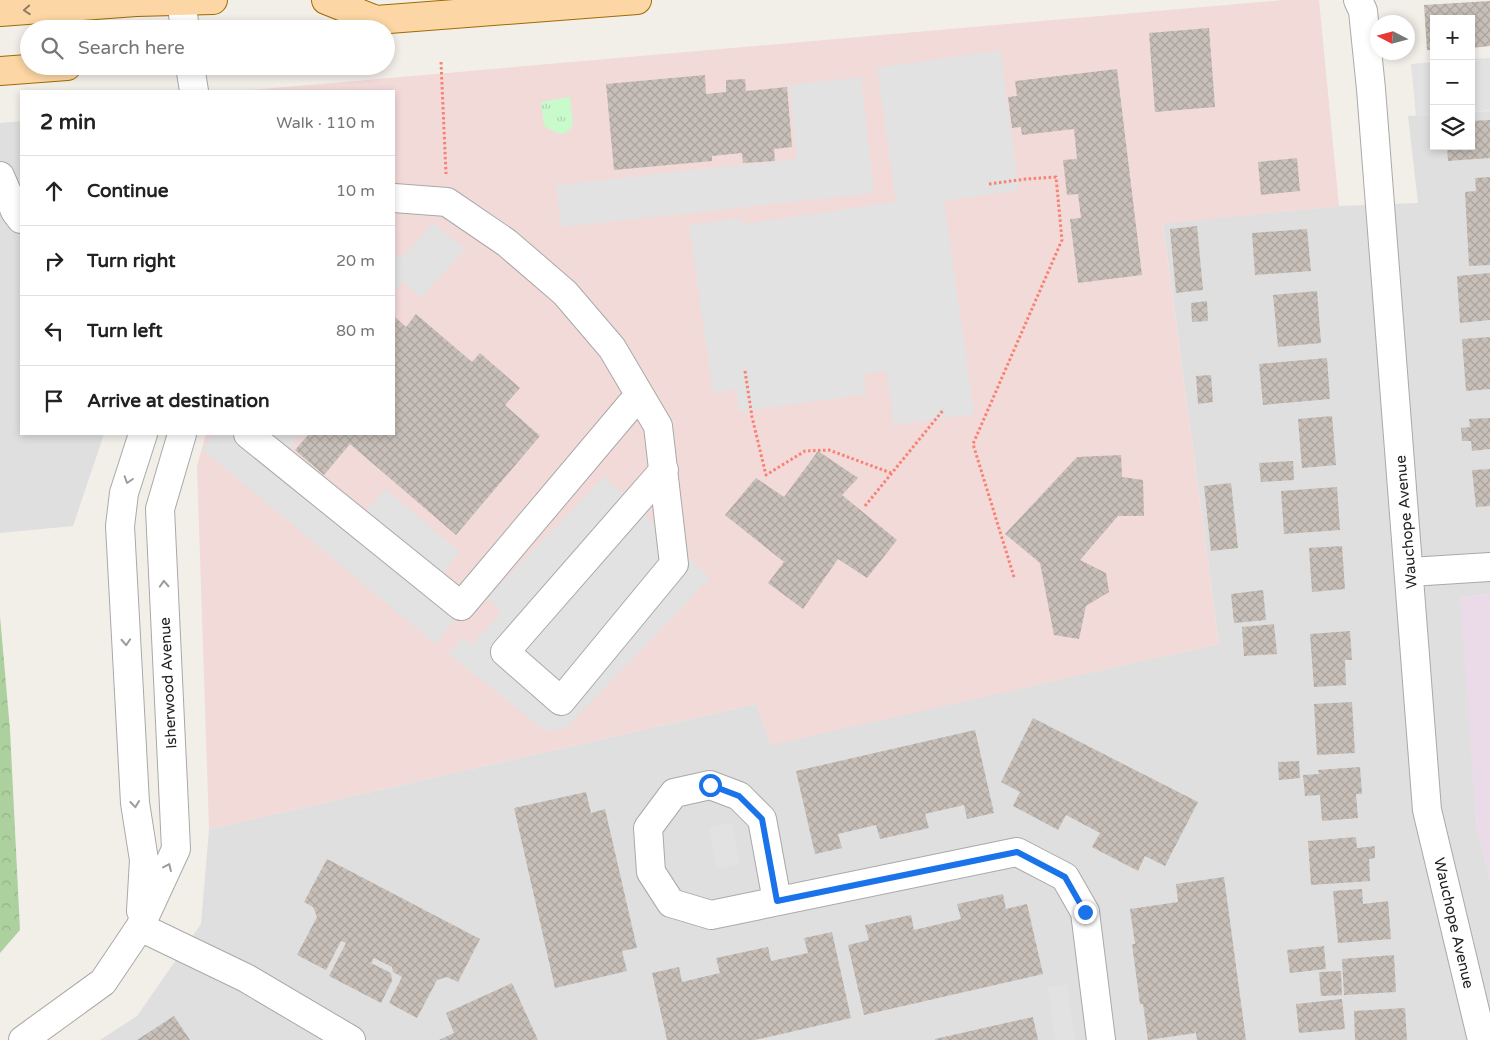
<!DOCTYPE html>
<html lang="en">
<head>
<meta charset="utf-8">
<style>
	:root { --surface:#fff; --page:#f6f6f6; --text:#222; --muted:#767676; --line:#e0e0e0 }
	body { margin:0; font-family:"Varela Round",sans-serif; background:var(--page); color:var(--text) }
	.controls { position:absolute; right:15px; top:15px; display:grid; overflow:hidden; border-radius:0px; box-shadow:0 2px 8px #0003 }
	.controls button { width:45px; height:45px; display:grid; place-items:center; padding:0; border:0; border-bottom:1px solid var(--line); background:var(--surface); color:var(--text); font:25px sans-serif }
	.compass { position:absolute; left:1370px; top:15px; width:45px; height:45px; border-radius:50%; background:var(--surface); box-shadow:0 2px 8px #0003; rotate:276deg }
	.stop { position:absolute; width:15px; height:15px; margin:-11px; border:4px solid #1a73e8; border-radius:50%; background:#fff }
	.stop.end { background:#1a73e8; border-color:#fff; box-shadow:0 1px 5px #0008 }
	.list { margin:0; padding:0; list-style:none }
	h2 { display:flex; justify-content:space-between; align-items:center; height:65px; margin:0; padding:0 20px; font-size:21px }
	h2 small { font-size:16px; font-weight:400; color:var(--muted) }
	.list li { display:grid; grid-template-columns:32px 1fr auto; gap:15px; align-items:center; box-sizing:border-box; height:70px; padding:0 20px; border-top:1px solid var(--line) }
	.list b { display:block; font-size:19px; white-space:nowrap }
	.list em { font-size:16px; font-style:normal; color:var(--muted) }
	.icon { flex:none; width:28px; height:28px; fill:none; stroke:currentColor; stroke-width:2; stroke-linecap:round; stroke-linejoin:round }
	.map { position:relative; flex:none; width:1490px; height:1040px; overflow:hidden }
	.search { position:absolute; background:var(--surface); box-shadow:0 2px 8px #0003; left:20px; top:20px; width:375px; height:55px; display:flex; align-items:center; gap:12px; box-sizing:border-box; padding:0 18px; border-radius:28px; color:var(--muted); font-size:19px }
	.panel { position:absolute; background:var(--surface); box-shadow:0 2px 8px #0003; left:20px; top:90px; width:375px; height:345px; border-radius:0px }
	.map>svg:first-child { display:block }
	.residential { fill:#e0dfdf }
	.commercial { fill:#f2dad9 }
	.industrial { fill:#ebdbe8 }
	.forest { fill:url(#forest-crowns) }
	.park { fill:url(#park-tufts) }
	.parking { fill:#e2e2e2 }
	.building { fill:url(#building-cross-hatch) }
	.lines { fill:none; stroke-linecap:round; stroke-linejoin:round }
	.minor-casing { stroke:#a9a9a9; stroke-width:30 }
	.major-casing { stroke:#a06b00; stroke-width:30 }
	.path { stroke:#fa8072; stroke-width:3; stroke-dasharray:2.5 2.5; stroke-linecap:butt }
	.minor { stroke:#fff; stroke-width:28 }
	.major { stroke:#fcd6a4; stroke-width:28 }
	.oneway { stroke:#8f7c63 }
	.oneway2 { stroke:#9c9c9c }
	.route { stroke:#1a73e8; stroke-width:6 }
	.labels { text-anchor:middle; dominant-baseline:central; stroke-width:5; stroke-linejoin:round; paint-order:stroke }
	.street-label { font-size:15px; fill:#222; stroke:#fff }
</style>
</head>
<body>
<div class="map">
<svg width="1490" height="1040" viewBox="0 0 1490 1040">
	<defs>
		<pattern id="forest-crowns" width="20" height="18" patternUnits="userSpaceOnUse" patternTransform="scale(1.25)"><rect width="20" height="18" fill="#add19e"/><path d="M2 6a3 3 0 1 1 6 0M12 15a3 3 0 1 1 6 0" fill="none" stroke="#95b388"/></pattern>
		<pattern id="park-tufts" width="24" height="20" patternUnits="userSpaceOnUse" patternTransform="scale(1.25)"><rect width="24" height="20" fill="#c8facc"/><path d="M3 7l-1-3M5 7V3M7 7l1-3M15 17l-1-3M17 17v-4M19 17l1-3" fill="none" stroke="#acd6af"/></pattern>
		<pattern id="building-cross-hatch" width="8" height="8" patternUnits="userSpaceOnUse" patternTransform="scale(1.25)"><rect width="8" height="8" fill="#c7bfb8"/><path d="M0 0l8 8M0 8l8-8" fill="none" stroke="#aba49e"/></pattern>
	</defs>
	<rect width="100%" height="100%" fill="#f2efe9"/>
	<path class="residential" d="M1490,111v483l-29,3 16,231 13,53v159h-1390l37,-24 64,-92 8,-95 547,-125 15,40 448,-100 -56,-421 176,-17 79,-3 -10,-87 26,-1v31h37v-34z
		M21,121v313h83l-31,92 -73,7v-410z"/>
	<path class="commercial" d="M1283,0h36l20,206 -176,18 56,420 -448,101 -15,-41 -547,125 -12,-363 9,-32h188v-343l-143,-1z"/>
	<path class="industrial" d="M1490,594v287l-13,-53 -17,-231z"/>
	<path class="forest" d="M0,616l10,114 10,200 -20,23z"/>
	<path class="park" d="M570,97l3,28 -7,8 -7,1 -15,-8 -3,-24z"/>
	<path class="parking" d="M1000,50l19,140 -75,11 30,213 -80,11 -8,-54 -22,3 2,20 -127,18 -3,-23 -23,4 -24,-168 53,-7 1,6 153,-22 -19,-134z
		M1490,58v52l-19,2v-53z
		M1434,62v53l-18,1 -5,-52z
		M861,77l13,116 -313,34 -5,-42 241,-26 -8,-74z
		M433,223l32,26 -44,49 -18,-16 -9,8v-36l6,5z
		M214,434h87l-14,17 77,63 21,-25 75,63 -18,22 30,25 -37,45 -233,-195z
		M604,476l106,102 -144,150 -21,3 -97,-78 15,-15 8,7 30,-32 -14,-15z
		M732,823l8,41 -23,5 -8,-42z
		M1067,984l8,56h-20l-7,-53z"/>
	<path class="building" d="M1490,1v45l-19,2v-29h-37v31h-7l-3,-45z
		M1209,28l6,79 -60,5 -6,-79z
		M1117,69l25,206 -64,8 -8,-64 11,-1 -3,-24 -11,1 -4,-35 14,-1 -3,-30 -52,6 -1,-8 -9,1 -4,-31 9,-1 -2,-15z
		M705,75l1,19 20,-2v-12l19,-1 1,12 41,-4 5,60 -18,2 1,12 -32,2 -1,-10 -30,3v5l-98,9 -8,-86z
		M1490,120v38l-42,3 -1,-15h24v-25z
		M1297,158l3,33 -39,4 -3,-33z
		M1490,177v88l-21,1 -4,-74 11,-1 -1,-13z
		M1197,226l6,64 -27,3 -6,-64z
		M1307,229l4,42 -56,4 -3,-42z
		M1490,273v47l-30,3 -3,-47z
		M1317,291l4,52 -43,4 -5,-52z
		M1207,301l1,20 -16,1 -1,-19z
		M416,314l56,48 8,-9 40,35 -15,17 35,31 -84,99 -106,-91 -26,31 -29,-25 14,-16h85v-118l12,11z
		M1490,337v52l-24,2 -4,-52z
		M1327,358l3,41 -67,6 -4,-41z
		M1211,375l2,27 -15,2 -2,-28z
		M1332,416l4,49 -34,3 -4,-49z
		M1490,418v31l-18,2 -1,-10h-9l-1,-13 9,-1 -1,-8z
		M818,451l40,27 -16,17 55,45 -30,38 -29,-19 -35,50 -35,-26 16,-21 -59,-47 31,-37 28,19z
		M1121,455l1,22 21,3 1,36h-26l-38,44 26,13 3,19 -23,14 -7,33 -25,-4 -14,-72 -35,-29 72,-77z
		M1293,461l1,19 -33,2 -2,-19z
		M1490,469v37l-14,1 -4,-37z
		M1231,483l7,65 -27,3 -7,-65z
		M1337,487l3,43 -56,4 -3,-43z
		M1342,546l3,43 -33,3 -3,-44z
		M1263,590l3,30 -32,3 -3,-29z
		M1274,624l3,30 -33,2 -2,-29z
		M1350,631l2,29h-7l1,25 -32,2 -4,-53z
		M1352,702l3,51 -38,2 -3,-51z
		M1033,718l165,84 -33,64 -20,-10 -7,15 -46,-24 8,-14 -34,-18 -8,15 -45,-24 7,-14 -19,-10z
		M975,730l19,83 -27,6 -3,-14 -39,9 4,14 -49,11 -4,-14 -38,9 4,14 -27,6 -19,-83z
		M1299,761l1,17 -21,2 -1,-18z
		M1360,767l2,27h-6l2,24 -36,3 -2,-26 -15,1 -2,-21 16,-1 -1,-4z
		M586,792l5,21 14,-4 32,139 -15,3 5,20 -72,17 -41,-180z
		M1356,837l1,11 18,-2v12l-6,1 1,22 -59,4 -3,-44z
		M327,859l153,80 -22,43 -11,-5 -10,3 -20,38 -28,-15 13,-26 -9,-5 -1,-5 -18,-9 -3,5 20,10 1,8 -11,22 -52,-27 17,-33 -5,-2 -15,29 -29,-15 20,-38 -4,-10 -9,-5z
		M1224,877l22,163h-49l-1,-7 -48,7 -5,-36h-3l-8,-60h3l-5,-35 48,-7 -2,-18z
		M1362,889l1,15 25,-3 3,38 -53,4 -5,-52z
		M1003,894l3,15 21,-5 16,70 -179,41 -16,-70 21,-5 -4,-15 46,-10 3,15 47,-11 -4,-15z
		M832,932l19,86 -96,22h-88l-15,-67 27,-6 3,15 38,-9 -4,-15 52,-11 3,14 37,-8 -4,-15z
		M1324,946l2,23 -36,4 -3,-23z
		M1394,955l2,37 -52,3 -2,-36z
		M1341,971l1,24 -21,1 -2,-24z
		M512,983l26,57h-99l15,-7 -8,-20z
		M1342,999l3,30 -46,4 -3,-29z
		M1405,1008l2,32h-52l-1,-29z
		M174,1016l16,24h-53z
		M1033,1017l5,23h-103v-1z"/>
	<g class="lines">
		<defs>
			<path id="minor" d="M181,0l4,29
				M1358,0l5,11 8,78 56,721 55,230
				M190,66l4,25
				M0,176l15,35 6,8
				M394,198l53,4 60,41 58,50 47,55 46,78 16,138 -113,137 -56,-49 159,-182
				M248,434l213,172 178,-211
				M1410,572l80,-5
				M777,901l-15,-82 -23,-23 -29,-11 -36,8 -26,35 3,44 20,31 40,12 306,-63 48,25 20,35 16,128
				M141,911l3,-51 -9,-57 -15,-277 4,-33 19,-59
				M140,927l106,51 105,62
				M23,1040l80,-58 37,-55 36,-78 -16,-340 22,-75"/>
			<path id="major" d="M326,0l50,20
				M0,12l136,-10 77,-2
				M360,29l16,-9 261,-20
				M0,71l67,-5"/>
		</defs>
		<use href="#minor" class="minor-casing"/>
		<use href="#major" class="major-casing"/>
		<path class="path" d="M441,62l5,112
			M989,184l37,-5 30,-2 6,63 -89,204 41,133
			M745,371l7,46 14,58 39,-24 24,-1 62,23
			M865,506l79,-97"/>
		<use href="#minor" class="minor"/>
		<use href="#major" class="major"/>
	</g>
	<defs><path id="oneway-chevron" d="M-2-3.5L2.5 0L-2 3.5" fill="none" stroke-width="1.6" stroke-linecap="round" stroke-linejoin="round" transform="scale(1.25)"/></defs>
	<use class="oneway" href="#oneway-chevron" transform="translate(27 10) rotate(176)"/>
	<g class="oneway2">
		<use href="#oneway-chevron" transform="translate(128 480) rotate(108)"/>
		<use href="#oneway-chevron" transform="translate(164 584) rotate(-93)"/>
		<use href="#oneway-chevron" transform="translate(126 642) rotate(87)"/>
		<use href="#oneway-chevron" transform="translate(135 804) rotate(84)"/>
		<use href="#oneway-chevron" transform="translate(168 867) rotate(-65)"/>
	</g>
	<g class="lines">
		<path class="route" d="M710,785l29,11 23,23 15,82 240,-49 48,25 20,35"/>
	</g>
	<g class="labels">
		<g class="street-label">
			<text transform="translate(1406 522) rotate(-95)">Wauchope Avenue</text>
			<text transform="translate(168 683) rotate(-93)">Isherwood Avenue</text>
			<text transform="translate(1454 923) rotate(77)">Wauchope Avenue</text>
		</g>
	</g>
</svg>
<div class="controls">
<button>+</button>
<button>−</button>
<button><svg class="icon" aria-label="layers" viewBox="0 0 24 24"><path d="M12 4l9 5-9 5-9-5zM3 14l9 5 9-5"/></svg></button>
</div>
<svg class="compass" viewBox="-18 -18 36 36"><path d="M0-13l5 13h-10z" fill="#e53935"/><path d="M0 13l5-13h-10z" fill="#767676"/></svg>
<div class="stop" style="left:710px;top:785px"></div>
<div class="stop end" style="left:1085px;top:912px"></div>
<div class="search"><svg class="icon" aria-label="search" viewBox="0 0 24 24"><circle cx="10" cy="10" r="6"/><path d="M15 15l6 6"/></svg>Search here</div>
<section class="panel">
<h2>2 min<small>Walk · 110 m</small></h2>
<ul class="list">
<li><svg class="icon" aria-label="ahead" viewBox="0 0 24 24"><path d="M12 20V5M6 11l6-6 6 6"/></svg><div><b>Continue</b></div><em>10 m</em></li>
<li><svg class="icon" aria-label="right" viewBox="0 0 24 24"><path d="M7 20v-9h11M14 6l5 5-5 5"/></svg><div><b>Turn right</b></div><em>20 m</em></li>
<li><svg class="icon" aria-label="left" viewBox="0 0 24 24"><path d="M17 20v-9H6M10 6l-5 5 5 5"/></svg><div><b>Turn left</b></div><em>80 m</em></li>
<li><svg class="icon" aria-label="arrive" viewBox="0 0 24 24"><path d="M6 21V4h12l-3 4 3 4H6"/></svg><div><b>Arrive at destination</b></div></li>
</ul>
</section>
</div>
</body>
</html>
